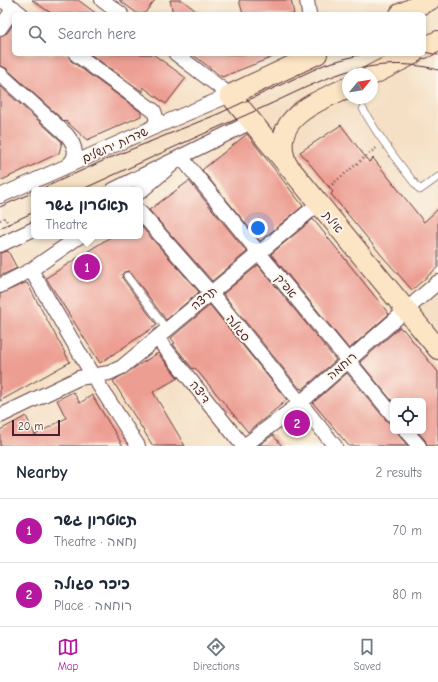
<!DOCTYPE html>
<html lang="en">
<head>
<meta charset="utf-8">
<style>
	:root { --surface:#fff; --page:#f2f2f3; --text:#1f2937; --muted:#747a83; --line:#e0e1e3; --accent:#b5179e }
	body { margin:0; font-family:"Comic Neue","Playpen Sans Hebrew",sans-serif; background:var(--page); color:var(--text) }
	.controls { position:absolute; right:12px; bottom:12px; display:grid; overflow:hidden; border-radius:6px; box-shadow:0 2px 6px #0003 }
	.controls button { width:36px; height:36px; display:grid; place-items:center; padding:0; border:0; border-bottom:1px solid var(--line); background:var(--surface); color:var(--text); font:20px sans-serif }
	.compass { position:absolute; left:342px; top:68px; width:36px; height:36px; border-radius:50%; background:var(--surface); box-shadow:0 2px 6px #0003; rotate:60deg }
	.scale { position:absolute; left:12px; bottom:10px; width:48px; box-sizing:border-box; padding-left:4px; border:2px solid #4a1f2b; border-top:0; font-size:11px; line-height:14px; white-space:nowrap; color:#4a1f2b; -webkit-text-stroke:3px #fbf7ec; paint-order:stroke }
	.you { position:absolute; left:258px; top:228px; width:14px; height:14px; margin:-10px; border:3px solid #fff; border-radius:50%; background:#1a73e8; box-shadow:0 0 0 6px #1a73e833 }
	.badge { display:grid; place-items:center; width:26px; height:26px; border-radius:50%; background:var(--accent); color:#fff; font-size:13px; font-weight:700 }
	.pin { position:absolute; translate:-50% -50%; border:2px solid #fff; box-shadow:0 1px 4px #0006 }
	.popup { position:absolute; left:31px; top:187px; width:112px; height:52px; box-sizing:border-box; display:grid; place-content:center; border-radius:6px; background:var(--surface); filter:drop-shadow(0 1px 3px #0005); font-size:13px; white-space:nowrap; color:var(--muted) }
	.popup b { font-size:15px; color:var(--text) }
	.popup::after { content:''; position:absolute; left:50%; top:100%; margin-left:-8px; border:8px solid transparent; border-top-color:var(--surface) }
	.list { margin:0; padding:0; list-style:none }
	h2 { display:flex; justify-content:space-between; align-items:center; height:52px; margin:0; padding:0 16px; font-size:17px }
	h2 small { font-size:13px; font-weight:400; color:var(--muted) }
	.list li { display:grid; grid-template-columns:26px 1fr auto; gap:12px; align-items:center; box-sizing:border-box; height:64px; padding:0 16px; border-top:1px solid var(--line) }
	.list b { display:block; font-size:15px; white-space:nowrap }
	.list p { margin:0; font-size:13px; white-space:nowrap; color:var(--muted) }
	.list em { font-size:13px; font-style:normal; color:var(--muted) }
	.icon { flex:none; width:22px; height:22px; fill:none; stroke:currentColor; stroke-width:2; stroke-linecap:round; stroke-linejoin:round }
	.map { position:relative; flex:none; width:438px; height:446px; overflow:hidden }
	.search { position:absolute; background:var(--surface); box-shadow:0 2px 6px #0003; left:12px; right:12px; top:12px; height:44px; display:flex; align-items:center; gap:10px; box-sizing:border-box; padding:0 14px; border-radius:6px; color:var(--muted); font-size:15px }
	.sheet { height:180px; background:var(--surface) }
	nav { display:flex; justify-content:space-around; align-items:center; box-sizing:border-box; height:56px; border-top:1px solid var(--line); background:var(--surface); font-size:11px; color:var(--muted) }
	nav a { display:grid; justify-items:center; gap:2px }
	nav .on { color:var(--accent) }
	.map>svg:first-child { display:block }
	.building { fill:#ed9e93 }
	.lines { fill:none; stroke-linecap:round; stroke-linejoin:round }
	.lane-casing { stroke:#643c42; stroke-width:8 }
	.street-casing { stroke:#643c42; stroke-width:16 }
	.secondary-casing { stroke:#643c42; stroke-width:22 }
	.path { stroke:#643c42; stroke-width:2.5; stroke-dasharray:1 3; stroke-linecap:butt }
	.lane { stroke:#fff; stroke-width:7 }
	.street { stroke:#fff; stroke-width:14 }
	.secondary { stroke:#fce5c4; stroke-width:20 }
	.tram { stroke:#4a1f2b; stroke-width:1 }
	.labels { text-anchor:middle; dominant-baseline:central; stroke-width:4; stroke-linejoin:round; paint-order:stroke }
	.street-label { font-size:12px; fill:#4a1f2b; stroke:#fbf7ec }
</style>
</head>
<body>
<div class="map">
<svg width="438" height="446" viewBox="0 0 438 446">
	<rect width="100%" height="100%" fill="#fbf7ec"/>
	<filter id="ink" filterUnits="userSpaceOnUse"><feTurbulence type="fractalNoise" baseFrequency=".025" numOctaves="2"/><feDisplacementMap in="SourceGraphic" scale="8" xChannelSelector="R" yChannelSelector="G"/><feConvolveMatrix kernelMatrix="1 2 1 2 8 2 1 2 1" color-interpolation-filters="sRGB"/></filter>
	<filter id="wash" filterUnits="userSpaceOnUse"><feTurbulence type="fractalNoise" baseFrequency=".012" numOctaves="4" result="noise"/><feDisplacementMap in="SourceGraphic" scale="16" xChannelSelector="R" yChannelSelector="G"/><feGaussianBlur stdDeviation="0.9" result="paint"/><feColorMatrix in="noise" values="0 0 0 0 0 0 0 0 0 0 0 0 0 0 0 0 0 1.4 0 .05"/><feComposite in="paint" operator="in"/></filter>
	<g filter="url(#wash)">
		<rect width="100%" height="100%" fill="#f5e0c5"/>
		<g id="blocks">
			<path class="building" d="M32,0h46l19,14h-45z
				M119,0h36l-11,14h-6z
				M170,0h12l18,14h-27z
				M239,0h52l3,14h-51z
				M14,23v31h54l3,7 70,51v4l-54,24 -21,-19 -1,1 -59,-54 -6,-2v-30l7,-3z
				M90,54h63l33,24 -20,26 -23,-17v5z
				M192,54h86v1l-56,22z
				M0,86l62,56 -3,11 -59,28z
				M341,125l28,37 4,-4 51,64 14,-13v58l-26,23 -29,-33 -52,-63 2,-2 -33,-40z
				M247,134l56,72 -43,35 -58,-71z
				M189,181l58,71 -35,29 -63,-71z
				M313,219l76,95 -40,35 -78,-95z
				M140,225l59,67 -33,28 -35,-47 -2,-2 -5,1 -2,2 1,5 34,46 -57,38 -54,-85 66,-42h28z
				M8,251l9,17 -17,8v-23z
				M258,265l78,95 -34,30 -1,-2 -1,1 -77,-95z
				M25,283h2l43,79 -70,39v-107z
				M210,305l77,95 -39,32 -53,-64 -2,1 -20,-25 2,-1 -4,-5z
				M400,327l2,3 1,-1 35,43v74h-11l-2,-6 -8,-9h6v-30h-31l-32,-39z
				M158,353l20,25 -25,14 32,54h-32l-40,-65z
				M347,373l39,47 7,6v5h5l2,6 8,9h-59l-36,-43z
				M73,392l7,11 12,-8 31,51h-123v-16l26,-14 9,19 31,-17 -9,-18z
				M273,435l9,11 -23,-1z"/>
		</g>
	</g>
	<g filter="url(#ink)">
		<use href="#blocks" fill-opacity="0" stroke="#643c42" stroke-width="1"/>
		<g class="lines">
			<defs>
				<path id="lane" d="M363,109c16,29 36,55 57,81l18,-13
					M127,276l40,54"/>
				<path id="street" d="M2,0l19,14
					M102,0l19,14
					M307,0l2,14
					M0,28l14,-20
					M76,54l78,57 3,9 -3,6 -6,4
					M0,74l67,61c8,10 12,21 1,30
					M113,190l140,-69
					M140,192l41,-35 78,96 134,162
					M0,196l148,-66 82,-35 -54,-41
					M140,212l71,81 124,153
					M0,245l34,-16
					M31,270l62,106 45,70
					M0,286l31,-16 49,-34
					M157,338l86,108
					M0,416l79,-38 30,-5 13,-6 196,-163
					M406,431l13,15
					M244,446l55,-42 139,-122"/>
				<path id="secondary" d="M400,14l30,-14
					M424,48l14,-7
					M317,54l-87,41 208,254
					M372,75l41,-21
					M287,165c-19,-47 28,-62 61,-78"/>
			</defs>
			<use href="#lane" class="lane-casing"/>
			<use href="#street" class="street-casing"/>
			<use href="#secondary" class="secondary-casing"/>
			<path class="path" d="M329,187l47,-39
				M0,220l5,-2 4,7"/>
			<use href="#lane" class="lane"/>
			<use href="#street" class="street"/>
			<use href="#secondary" class="secondary"/>
			<path class="tram" d="M424,52l14,3
				M39,190l66,-30 113,-46 108,-50 36,-10
				M81,190c61,-28 121,-56 183,-83 26,-12 53,-26 81,-35 29,-8 64,-11 93,-2
				M0,207l34,-15
				M0,228l34,-16"/>
		</g>
	</g>
	<g class="labels">
		<g class="street-label">
			<text transform="translate(115 145) rotate(-24)">שדרות ירושלים</text>
			<text transform="translate(333 222) rotate(50)">אילת</text>
			<text transform="translate(286 286) rotate(50)">אפ"ק</text>
			<text transform="translate(204 298) rotate(-40)">תרצה</text>
			<text transform="translate(238 328) rotate(51)">סגולה</text>
			<text transform="translate(342 366) rotate(-41)">רוחמה</text>
			<text transform="translate(200 392) rotate(52)">דיצה</text>
		</g>
	</g>
</svg>
<div class="controls">
<button><svg class="icon" aria-label="locate" viewBox="0 0 24 24"><circle cx="12" cy="12" r="6"/><path d="M12 2v4M12 18v4M2 12h4M18 12h4"/></svg></button>
</div>
<svg class="compass" viewBox="-18 -18 36 36"><path d="M0-13l5 13h-10z" fill="#e53935"/><path d="M0 13l5-13h-10z" fill="#747a83"/></svg>
<div class="scale">20 m</div>
<div class="you"></div>
<div class="pin badge" style="left:87px;top:267px">1</div>
<div class="popup"><b>תאטרון גשר</b>Theatre</div>
<div class="pin badge" style="left:297px;top:423px">2</div>
<div class="search"><svg class="icon" aria-label="search" viewBox="0 0 24 24"><circle cx="10" cy="10" r="6"/><path d="M15 15l6 6"/></svg>Search here</div>
</div>
<section class="sheet">
<h2>Nearby<small>2 results</small></h2>
<ul class="list">
<li><span class="badge">1</span><div><b>תאטרון גשר</b><p>Theatre · נחמה</p></div><em>70 m</em></li>
<li><span class="badge">2</span><div><b>כיכר סגולה</b><p>Place · רוחמה</p></div><em>80 m</em></li>
</ul>
</section>
<nav>
<a class="on"><svg class="icon" aria-label="map" viewBox="0 0 24 24"><path d="M3 6l6-2 6 2 6-2v14l-6 2-6-2-6 2zM9 4v14M15 6v14"/></svg>Map</a>
<a><svg class="icon" aria-label="directions" viewBox="0 0 24 24"><path d="M12 3l9 9-9 9-9-9zM9 14v-3h6M13 9l2 2-2 2"/></svg>Directions</a>
<a><svg class="icon" aria-label="saved" viewBox="0 0 24 24"><path d="M7 4h10v16l-5-4-5 4z"/></svg>Saved</a>
</nav>
</body>
</html>
